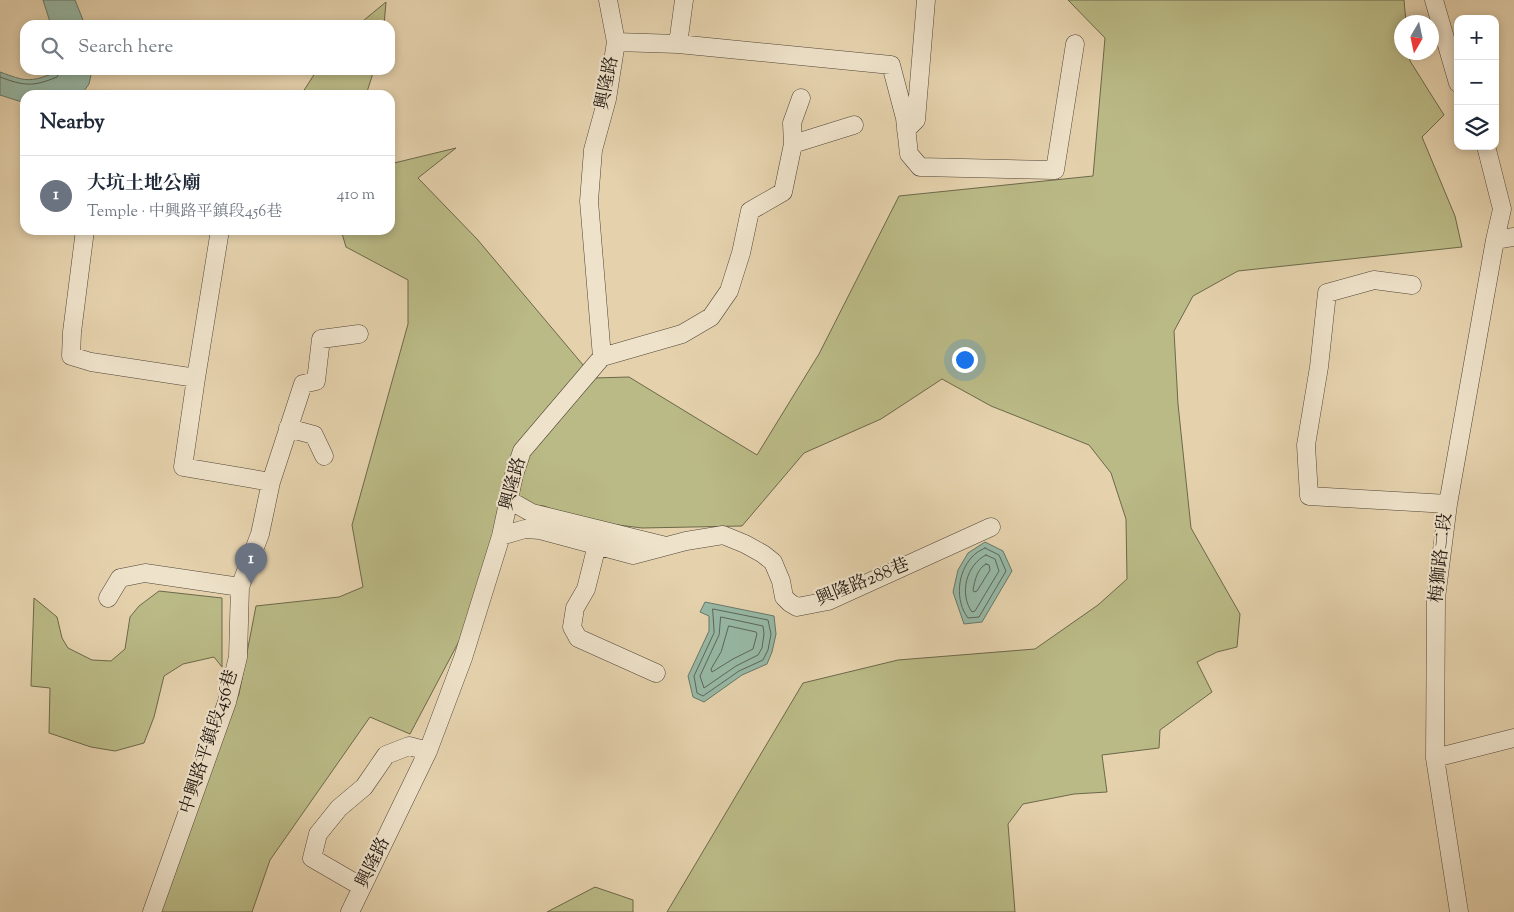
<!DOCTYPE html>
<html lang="en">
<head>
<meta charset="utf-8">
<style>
	:root { --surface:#fff; --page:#f6f6f7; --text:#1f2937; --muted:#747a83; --line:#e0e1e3; --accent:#2563eb }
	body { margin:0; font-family:"Sorts Mill Goudy","Noto Serif TC",serif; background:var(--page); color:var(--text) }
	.controls { position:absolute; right:15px; top:15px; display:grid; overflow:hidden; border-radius:10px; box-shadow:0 2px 8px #0003 }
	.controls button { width:45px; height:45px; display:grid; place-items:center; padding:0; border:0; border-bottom:1px solid var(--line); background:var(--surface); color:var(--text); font:25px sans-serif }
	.compass { position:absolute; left:1394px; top:15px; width:45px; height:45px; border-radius:50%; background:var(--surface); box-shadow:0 2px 8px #0003; rotate:189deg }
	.you { position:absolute; left:964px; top:359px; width:18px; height:18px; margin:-12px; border:4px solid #fff; border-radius:50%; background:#1a73e8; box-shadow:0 0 0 8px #1a73e833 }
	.badge { display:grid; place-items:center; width:32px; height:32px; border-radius:50%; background:var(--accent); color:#fff; font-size:16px; font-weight:700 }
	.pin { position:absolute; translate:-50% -41px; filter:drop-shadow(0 1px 2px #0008) }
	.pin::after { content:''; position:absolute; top:26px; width:18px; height:15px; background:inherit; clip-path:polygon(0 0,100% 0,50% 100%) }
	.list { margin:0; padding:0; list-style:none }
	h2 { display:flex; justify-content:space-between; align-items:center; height:65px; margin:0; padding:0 20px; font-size:21px }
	h2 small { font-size:16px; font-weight:400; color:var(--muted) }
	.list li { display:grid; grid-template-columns:32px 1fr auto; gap:15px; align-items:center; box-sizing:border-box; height:80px; padding:0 20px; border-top:1px solid var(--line) }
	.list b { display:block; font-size:19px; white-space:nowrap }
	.list p { margin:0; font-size:16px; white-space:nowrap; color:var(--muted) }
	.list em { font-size:16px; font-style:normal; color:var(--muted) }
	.icon { flex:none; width:28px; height:28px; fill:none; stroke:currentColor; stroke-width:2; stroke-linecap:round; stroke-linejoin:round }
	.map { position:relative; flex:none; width:1514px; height:912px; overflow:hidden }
	.search { position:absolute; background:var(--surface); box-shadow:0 2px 8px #0003; left:20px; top:20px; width:375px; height:55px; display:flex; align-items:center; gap:12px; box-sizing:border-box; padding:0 18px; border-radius:15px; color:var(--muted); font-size:19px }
	.panel { position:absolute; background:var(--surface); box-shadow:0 2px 8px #0003; left:20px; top:90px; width:375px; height:145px; border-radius:15px }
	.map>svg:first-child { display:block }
	.green { fill:#baba86; stroke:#6c684a }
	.water { fill:#97b8a5; stroke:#677769 }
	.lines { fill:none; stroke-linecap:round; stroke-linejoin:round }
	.shore { stroke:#5b665a; stroke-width:1 }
	.minor-casing { stroke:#504436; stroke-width:19 }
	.minor { stroke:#eee2ca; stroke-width:18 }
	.labels { text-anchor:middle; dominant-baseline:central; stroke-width:4; stroke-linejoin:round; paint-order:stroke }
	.street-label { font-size:18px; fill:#1f150e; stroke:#eee2ca }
</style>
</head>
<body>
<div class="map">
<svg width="1514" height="912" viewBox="0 0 1514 912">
	<rect width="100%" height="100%" fill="#e5d2ad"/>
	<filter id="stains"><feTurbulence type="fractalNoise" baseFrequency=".004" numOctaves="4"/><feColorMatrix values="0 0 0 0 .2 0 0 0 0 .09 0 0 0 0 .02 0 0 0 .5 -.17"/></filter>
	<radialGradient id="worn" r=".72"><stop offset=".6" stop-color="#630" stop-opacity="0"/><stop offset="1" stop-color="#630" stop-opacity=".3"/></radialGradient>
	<path class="green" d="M1068,0h336l2,22h-4v30l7,1 1,8 34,54 -22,22 33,79 7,31 -224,24 -45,25 -19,35 4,73 13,124 49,86 -3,33 -20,5 -20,10 15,30 -52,38 -1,18 -57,7 5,37 -33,2 -51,10 -15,20 7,88h-348l136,-229 95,-23 137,-11 63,-44 29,-26 -1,-60 -15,-46 -22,-28 -98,-39 -49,-27 -61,40 -77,34 -62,73 -100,2 -63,-8 -35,-14 -40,-3 -38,125 -56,106 -40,-17 -100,143 -18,52h-96l1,-8 82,-210 17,-88 83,-9 24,-10 -11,-62 56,-201v-44l-62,-33 -5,-17h49v-66l66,-16 -38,30 59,61 117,139 35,-1 128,78 62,-101 80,-158 194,-20 12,-138z
		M386,2l-2,23h-26z
		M317,70h57l-8,25h-65z
		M159,591l63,7v69l-8,-10 -31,7 -19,12 -10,41 -10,26 -29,8 -24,-4 -42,-14 1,-45 -19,-2 3,-88 23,19 5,21 6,10 24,12 19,1 14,-12 5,-32 9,-11z
		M595,887l38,13v12h-86z"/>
	<path class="water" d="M43,0h32l10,25h-34z
		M56,70h36l-3,14 -8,11h-56v8l-25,-8v-23c25,9 29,11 54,1z
		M985,542l18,9 9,20 -30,51 -18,2 -11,-32 5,-22 10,-17z
		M705,602l69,14 2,18 -4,18 -5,12 -25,11 -38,27 -11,-5 -5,-21 21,-45v-15l-9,-4z"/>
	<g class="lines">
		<path class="shore" d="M0,77c24,9 33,10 57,0l3,-7
			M985,548l14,7 7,16 -27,46 -11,1c-13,-17 -11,-45 4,-61 3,-4 9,-7 13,-9z
			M986,555l9,4 4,12 -24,40 -3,1c-13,-18 -6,-47 14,-57z
			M986,564l3,1 1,5 -13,21 -3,1 -1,-2c2,-10 4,-21 13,-26z
			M713,609l55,11 3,14 -3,16 -5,10 -24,11 -36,25 -6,-3 -3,-17 20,-43z
			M721,617l42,9 1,8 -2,14 -4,7 -22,11 -32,22 -4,-12 19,-41z
			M729,626l27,6 1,2 -4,15 -20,10 -21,13 -1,-3 10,-17z"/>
		<defs>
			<path id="minor" d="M1434,0l24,83
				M616,42l62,2 213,21 14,53 4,36 11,13 135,3 20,-126
				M678,44l6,-44
				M906,130l10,-10 10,-120
				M793,144l61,-19
				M85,230l-13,102 -1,24 20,6 105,16
				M220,230l-24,148 -13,89 88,15 32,-98 13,-3 5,-42 38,-5
				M1495,240l19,-3
				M1412,285l-38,-5 -47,13 -8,74 -13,78 3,51 139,8
				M602,357l80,-23 29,-17 18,-26 12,-38 9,-42 33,-19 10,-48 -1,-21 9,-25
				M288,428l26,7 10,21
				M509,500l23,13 134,33
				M501,536l24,-7 15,1 93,25 53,-14 37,-6 22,9 18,10 10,8 8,19 3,16 6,6 7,4 31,-6 163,-74
				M597,545l-11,44 -11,19 -3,19 6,11 78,35
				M108,598l12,-20 25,-5 95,14
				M1435,758l79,-20
				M362,887l-50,-29 6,-24 21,-26 25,-21 22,-32 23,-9 19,5
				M152,912l75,-210 11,-45 2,-70 20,-53 11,-52
				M350,912l78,-161 35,-93 38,-122 13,-61 8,-24 80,-94 -13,-156 4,-51 14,-51 9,-57 -8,-42
				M1459,912l-24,-154 1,-160 12,-94 47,-264 7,-31 -16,-63"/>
		</defs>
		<use href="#minor" class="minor-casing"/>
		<use href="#minor" class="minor"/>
	</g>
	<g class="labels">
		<g class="street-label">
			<text transform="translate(608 83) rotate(-79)">興隆路</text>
			<text transform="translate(514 484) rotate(-75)">興隆路</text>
			<text transform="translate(1442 558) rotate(-84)">梅獅路二段</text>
			<text transform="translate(863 583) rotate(-22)">興隆路288巷</text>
			<text transform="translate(210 742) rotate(-72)">中興路平鎮段456巷</text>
			<text transform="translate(374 863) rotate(-64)">興隆路</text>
		</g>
	</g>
	<rect width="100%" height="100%" filter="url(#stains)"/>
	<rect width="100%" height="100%" fill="url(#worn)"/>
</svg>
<div class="controls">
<button>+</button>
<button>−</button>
<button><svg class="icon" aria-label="layers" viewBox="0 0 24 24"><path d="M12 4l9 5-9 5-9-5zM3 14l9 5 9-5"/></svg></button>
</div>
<svg class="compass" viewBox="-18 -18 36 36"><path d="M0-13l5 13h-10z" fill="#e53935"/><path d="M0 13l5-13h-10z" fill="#747a83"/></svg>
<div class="you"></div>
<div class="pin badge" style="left:251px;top:584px;background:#6b7280">1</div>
<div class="search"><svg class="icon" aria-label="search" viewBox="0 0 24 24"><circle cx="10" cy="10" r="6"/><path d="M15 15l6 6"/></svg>Search here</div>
<section class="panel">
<h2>Nearby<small></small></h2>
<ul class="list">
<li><span class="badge" style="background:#6b7280">1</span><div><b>大坑土地公廟</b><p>Temple · 中興路平鎮段456巷</p></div><em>410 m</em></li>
</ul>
</section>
</div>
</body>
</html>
